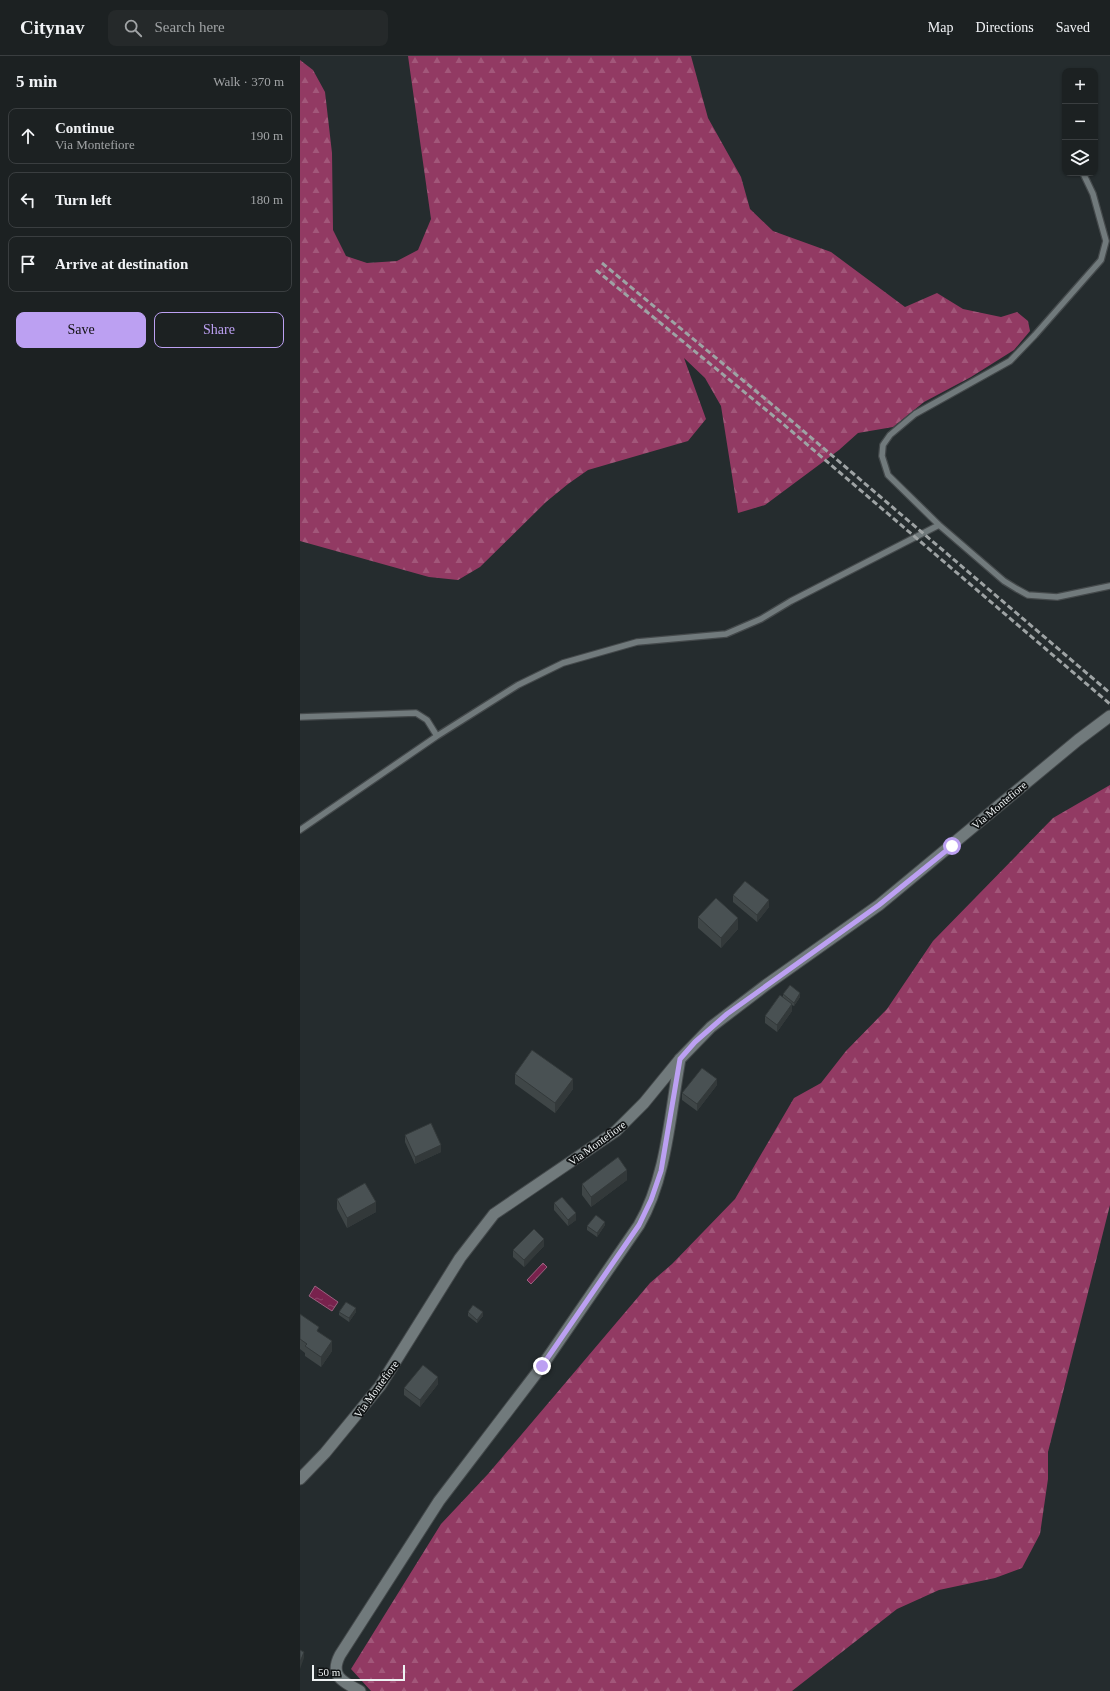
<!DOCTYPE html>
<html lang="en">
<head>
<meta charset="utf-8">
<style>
	:root { --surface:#1c2122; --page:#25292a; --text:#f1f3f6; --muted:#a0a3a5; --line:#3a3e40; --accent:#bca0f2 }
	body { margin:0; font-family:"Times New Roman",serif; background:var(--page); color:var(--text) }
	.controls { position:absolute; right:12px; top:12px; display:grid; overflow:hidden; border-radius:8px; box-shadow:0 1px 3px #0004 }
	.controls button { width:36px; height:36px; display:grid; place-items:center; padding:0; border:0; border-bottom:1px solid var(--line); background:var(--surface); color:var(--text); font:20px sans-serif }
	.scale { position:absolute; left:12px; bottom:10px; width:93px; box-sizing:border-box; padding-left:4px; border:2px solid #eef2f3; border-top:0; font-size:11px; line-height:14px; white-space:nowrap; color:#eef2f3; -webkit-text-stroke:3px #101314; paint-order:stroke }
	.stop { position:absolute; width:12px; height:12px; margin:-9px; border:3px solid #bca0f2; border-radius:50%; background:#fff }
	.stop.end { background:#bca0f2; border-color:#fff; box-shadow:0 1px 4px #0008 }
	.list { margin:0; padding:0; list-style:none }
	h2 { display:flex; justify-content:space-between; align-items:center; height:52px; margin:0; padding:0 16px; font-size:17px }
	h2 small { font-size:13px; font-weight:400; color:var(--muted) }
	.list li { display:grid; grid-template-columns:26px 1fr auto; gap:12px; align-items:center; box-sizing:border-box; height:56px; margin:0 8px 8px; padding:0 8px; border:1px solid var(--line); border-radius:8px }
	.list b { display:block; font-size:15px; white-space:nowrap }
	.list p { margin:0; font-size:13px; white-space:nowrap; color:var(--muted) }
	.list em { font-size:13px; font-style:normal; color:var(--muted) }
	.actions { display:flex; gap:8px; padding:12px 16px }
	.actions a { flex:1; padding:9px 0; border:1px solid var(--accent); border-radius:8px; text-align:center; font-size:14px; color:var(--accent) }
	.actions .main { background:var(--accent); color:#111 }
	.icon { flex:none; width:22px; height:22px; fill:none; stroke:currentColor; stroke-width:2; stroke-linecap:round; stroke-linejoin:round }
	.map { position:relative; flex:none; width:810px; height:1635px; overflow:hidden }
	header { display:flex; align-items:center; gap:24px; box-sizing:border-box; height:56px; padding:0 20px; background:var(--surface); border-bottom:1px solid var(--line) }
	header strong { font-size:19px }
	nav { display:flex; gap:22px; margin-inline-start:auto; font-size:14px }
	.search { width:280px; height:36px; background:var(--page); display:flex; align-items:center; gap:10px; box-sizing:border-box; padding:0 14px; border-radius:8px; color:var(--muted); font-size:15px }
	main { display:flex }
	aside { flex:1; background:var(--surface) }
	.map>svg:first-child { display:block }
	.forest { fill:url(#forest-firs) }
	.water { fill:url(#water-ripples); stroke:#9b607f }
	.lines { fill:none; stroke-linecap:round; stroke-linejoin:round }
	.service-casing { stroke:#44494b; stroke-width:8 }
	.minor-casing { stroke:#44494b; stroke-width:13 }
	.secondary-casing { stroke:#44494b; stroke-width:13 }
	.service { stroke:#717a7c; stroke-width:5.5 }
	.minor { stroke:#717a7c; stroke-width:11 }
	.secondary { stroke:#717a7c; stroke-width:11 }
	.rail { stroke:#9ea3a4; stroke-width:3; stroke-dasharray:6 3; stroke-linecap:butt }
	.wall { fill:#3f4647 }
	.shaded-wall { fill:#33393a }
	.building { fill:#495153; stroke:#33393a }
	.route { stroke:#bca0f2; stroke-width:5 }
	.labels { text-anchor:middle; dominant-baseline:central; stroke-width:3.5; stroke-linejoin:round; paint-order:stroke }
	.street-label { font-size:11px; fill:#eef2f3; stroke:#101314 }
</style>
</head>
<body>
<header>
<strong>Citynav</strong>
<div class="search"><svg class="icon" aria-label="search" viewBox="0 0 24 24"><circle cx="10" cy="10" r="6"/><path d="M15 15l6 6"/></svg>Search here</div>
<nav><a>Map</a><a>Directions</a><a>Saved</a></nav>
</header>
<main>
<aside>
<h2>5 min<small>Walk · 370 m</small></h2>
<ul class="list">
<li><svg class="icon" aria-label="ahead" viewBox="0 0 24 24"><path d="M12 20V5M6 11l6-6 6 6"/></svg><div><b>Continue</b><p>Via Montefiore</p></div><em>190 m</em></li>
<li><svg class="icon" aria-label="left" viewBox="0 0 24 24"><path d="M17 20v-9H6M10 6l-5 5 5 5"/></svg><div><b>Turn left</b></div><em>180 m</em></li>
<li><svg class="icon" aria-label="arrive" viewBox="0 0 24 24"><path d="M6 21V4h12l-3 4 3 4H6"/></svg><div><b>Arrive at destination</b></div></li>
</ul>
<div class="actions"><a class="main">Save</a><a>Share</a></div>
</aside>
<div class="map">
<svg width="810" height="1635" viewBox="0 0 810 1635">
	<defs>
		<pattern id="forest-firs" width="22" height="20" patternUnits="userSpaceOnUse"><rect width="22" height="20" fill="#923a63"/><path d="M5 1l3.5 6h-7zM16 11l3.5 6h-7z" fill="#a2577a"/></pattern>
		<pattern id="water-ripples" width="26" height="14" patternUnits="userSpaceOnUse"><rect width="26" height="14" fill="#78224d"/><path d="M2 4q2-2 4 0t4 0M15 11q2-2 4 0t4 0" fill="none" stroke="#8c4367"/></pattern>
	</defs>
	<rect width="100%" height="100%" fill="#252c2e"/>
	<path class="forest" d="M108,0h283l17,62 33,59 9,32 23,22 58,21 74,55 32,-14 26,16 38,8 16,-5 11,9 2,10 -16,19 -43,27 -47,25 -31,25 -35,6 -19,17 -74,55 -27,8 -17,-107 -16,-28 -21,-20 22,61 -18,22 -100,29 -20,14 -22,18 -66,65 -22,13 -29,-3 -129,-36v-481l13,10 12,22 7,61 1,77 13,26 21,7 30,-2 21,-11 13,-31z
		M810,729v420l-62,247v27l-8,55 -18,34 -27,10 -56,12 -42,19 -105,82h-421l-20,-22 90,-145 47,-50 162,-191 22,-19 63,-65 59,-101 27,-15 25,-32 41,-42 46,-68 120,-123z"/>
	<path class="water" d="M243,1207l4,4 -16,17 -4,-4z
		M15,1230l23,16 -6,9 -23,-15z"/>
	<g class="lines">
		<defs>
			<path id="service" d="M783,117l10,21 13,47 -5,19 -66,75 -25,26 -95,53 -25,21 -7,10 -1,11 6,19 51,50 65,56 13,8 11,6 29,2 53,-11
				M0,661l116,-4 11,7 10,16
				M0,774l137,-94 81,-51 45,-22 74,-21 89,-8 35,-15 30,-18 148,-76"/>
			<path id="minor" d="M60,1635c-17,-9 -31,-15 -20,-36l99,-154 103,-135 97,-141c28,-48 31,-112 41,-166"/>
			<path id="secondary" d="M0,1423l25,-26 55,-67 80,-128 34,-44 122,-83 28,-28 36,-44 31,-32 55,-42 113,-80 199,-165 32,-24"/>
		</defs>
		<use href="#service" class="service-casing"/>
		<use href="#minor" class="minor-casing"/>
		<use href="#secondary" class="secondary-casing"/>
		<use href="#service" class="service"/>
		<use href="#minor" class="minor"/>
		<use href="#secondary" class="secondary"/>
		<path class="rail" d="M302,207l185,154 323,276
			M296,214l186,153 328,281"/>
	</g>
	<path class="wall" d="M433,839l36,12 -12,15 -24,-20z
		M398,861l40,12 -17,19 -23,-20z
		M483,938l17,3 -6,9 -2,-1v6l-15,21 -12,-9v-7l18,-19z
		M215,1018l58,15 -18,24 -40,-29z
		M417,1029l-20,26 -15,-11v-7z
		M105,1079l36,17 -26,12 -10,-22z
		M327,1124l-36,27 -9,-12v-11z
		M37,1143l39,13 -29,16 -10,-19z
		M254,1147l22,17 -8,6 -14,-16z
		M305,1169l-8,12 -10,-7v-4z
		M244,1190l-20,21 -11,-10v-7z
		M39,1256h17l-7,10 -10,-7z
		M168,1256l15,4 -6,7 -9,-7z
		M0,1258l19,19 13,18 -11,16 -16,-11v-3l-5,-4z
		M138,1328l-18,23 -16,-12v-7z"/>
	<path class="shaded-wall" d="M469,844v7l-12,15v-7z
		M438,862v11l-17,19v-10z
		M500,937v4l-6,9v-3z
		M492,948v7l-15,21v-7z
		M273,1023v10l-18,24v-10z
		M417,1023v6l-20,26v-7z
		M141,1089v7l-26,12v-7z
		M327,1114v10l-36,27v-10z
		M76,1146v10l-29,16v-10z
		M276,1157v7l-8,6v-6z
		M305,1166v3l-8,12v-4z
		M244,1183v7l-20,21v-7z
		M56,1252v4l-7,10v-4z
		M183,1256v4l-6,7v-3z
		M32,1285v10l-11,16v-10z
		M138,1321v7l-18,23v-7z
		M4,1596v6l-4,11v-7z"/>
	<path class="building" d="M445,825l24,19 -12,15 -24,-20z
		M416,842l22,20 -17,20 -23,-21z
		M490,929l10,8 -6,10 -11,-9z
		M480,939l12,9 -15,21 -12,-9z
		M232,994l41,29 -18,24 -40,-29z
		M402,1012l15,11 -20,25 -15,-11z
		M131,1067l10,22 -26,12 -10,-22z
		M318,1101l9,13 -36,27 -9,-13z
		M65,1127l11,19 -29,16 -10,-19z
		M262,1141l14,16 -8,7 -14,-17z
		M296,1159l9,7 -8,11 -10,-7z
		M234,1173l10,10 -20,21 -11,-10z
		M46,1246l10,6 -7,10 -10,-6z
		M173,1249l10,7 -6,8 -9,-8z
		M0,1258l19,13 -2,4 15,10 -11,16 -16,-11 2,-2 -7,-5z
		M123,1309l15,12 -18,23 -16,-12z
		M0,1594l4,2 -4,10z"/>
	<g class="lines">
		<path class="route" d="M242,1310l97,-141 12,-25 10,-29 19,-112 15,-17 32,-28 152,-109 73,-59"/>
	</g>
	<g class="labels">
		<g class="street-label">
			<text transform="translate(699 749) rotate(-40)">Via Montefiore</text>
			<text transform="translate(297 1087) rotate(-36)">Via Montefiore</text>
			<text transform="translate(76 1333) rotate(-54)">Via Montefiore</text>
		</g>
	</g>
</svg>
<div class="controls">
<button>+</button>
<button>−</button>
<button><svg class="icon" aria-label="layers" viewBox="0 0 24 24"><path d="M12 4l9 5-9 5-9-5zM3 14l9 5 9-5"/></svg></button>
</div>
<div class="scale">50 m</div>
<div class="stop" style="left:652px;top:790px"></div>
<div class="stop end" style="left:242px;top:1310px"></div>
</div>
</main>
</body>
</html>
